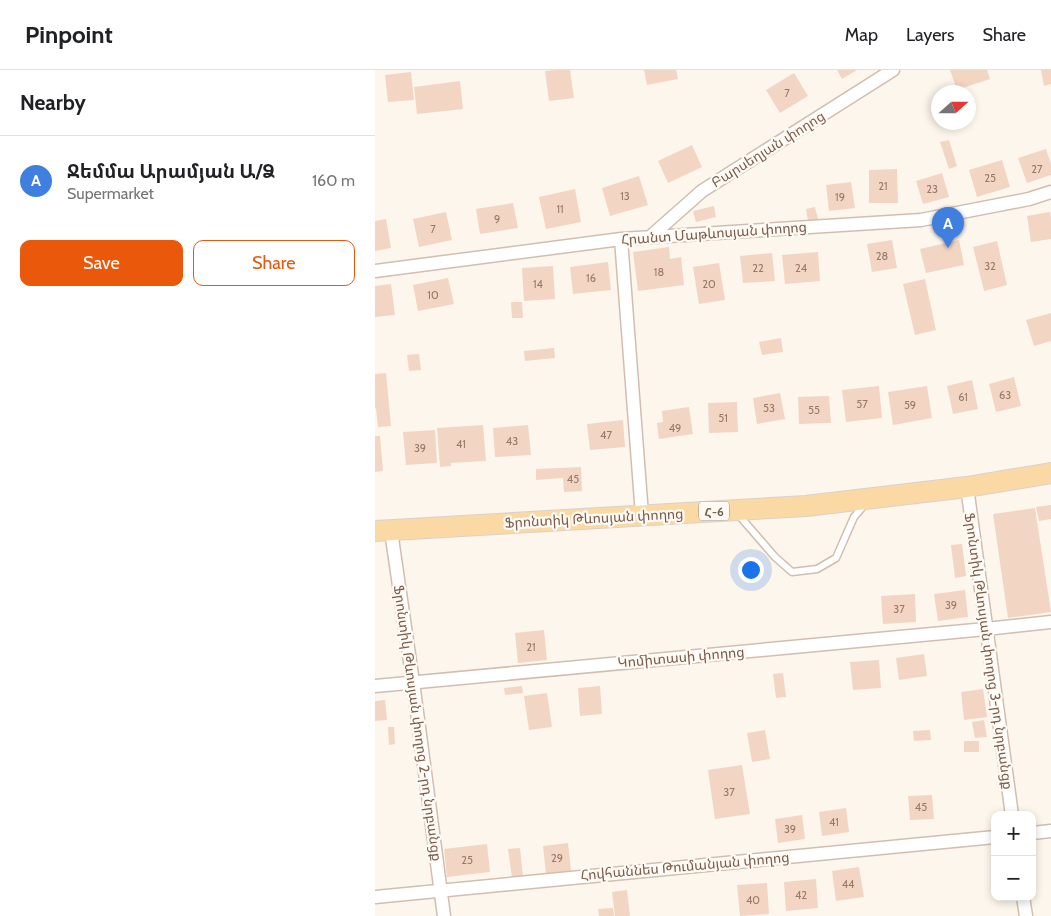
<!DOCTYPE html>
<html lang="en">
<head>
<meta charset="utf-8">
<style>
	:root { --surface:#fff; --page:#f6f6f6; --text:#202124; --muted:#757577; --line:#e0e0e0; --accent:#ea580c }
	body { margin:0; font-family:Cabin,"Noto Sans Armenian",sans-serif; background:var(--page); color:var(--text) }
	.controls { position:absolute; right:15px; bottom:15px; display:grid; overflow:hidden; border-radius:10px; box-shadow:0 2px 8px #0003 }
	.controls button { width:45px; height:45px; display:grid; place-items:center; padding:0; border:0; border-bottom:1px solid var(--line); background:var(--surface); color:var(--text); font:25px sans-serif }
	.compass { position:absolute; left:556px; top:15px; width:45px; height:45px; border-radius:50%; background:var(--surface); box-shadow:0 2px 8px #0003; rotate:69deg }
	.you { position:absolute; left:375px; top:499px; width:18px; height:18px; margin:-12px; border:4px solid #fff; border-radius:50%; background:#1a73e8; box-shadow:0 0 0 8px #1a73e833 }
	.badge { display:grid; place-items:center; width:32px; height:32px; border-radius:50%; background:var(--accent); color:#fff; font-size:16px; font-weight:700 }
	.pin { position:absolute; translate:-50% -41px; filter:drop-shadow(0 1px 2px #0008) }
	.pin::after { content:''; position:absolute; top:26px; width:18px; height:15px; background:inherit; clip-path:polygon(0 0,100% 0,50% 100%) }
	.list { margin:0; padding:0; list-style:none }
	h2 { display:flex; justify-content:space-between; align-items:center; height:65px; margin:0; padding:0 20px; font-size:21px }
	h2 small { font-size:16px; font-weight:400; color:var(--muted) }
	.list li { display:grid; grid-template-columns:32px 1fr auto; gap:15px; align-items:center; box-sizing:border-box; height:90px; padding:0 20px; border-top:1px solid var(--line) }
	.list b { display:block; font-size:19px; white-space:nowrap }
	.list p { margin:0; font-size:16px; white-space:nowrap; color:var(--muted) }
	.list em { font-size:16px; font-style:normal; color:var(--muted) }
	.actions { display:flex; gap:10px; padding:15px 20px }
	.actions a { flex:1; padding:11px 0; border:1px solid var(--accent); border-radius:10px; text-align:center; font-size:18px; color:var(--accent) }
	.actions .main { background:var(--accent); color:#fff }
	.map { position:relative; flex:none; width:676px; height:846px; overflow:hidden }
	header { display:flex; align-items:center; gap:30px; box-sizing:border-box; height:70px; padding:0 25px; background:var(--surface); border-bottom:1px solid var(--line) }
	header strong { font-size:24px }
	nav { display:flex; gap:28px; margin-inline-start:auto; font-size:18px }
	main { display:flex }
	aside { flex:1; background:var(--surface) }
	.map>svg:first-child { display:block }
	.building { fill:#f3d5c3 }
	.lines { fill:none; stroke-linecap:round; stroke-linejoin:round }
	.lane-casing { stroke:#d1beb0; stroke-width:9 }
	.street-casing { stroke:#d1beb0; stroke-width:15 }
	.primary-casing { stroke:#dad1cd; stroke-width:22 }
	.lane { stroke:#fff; stroke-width:6 }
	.street { stroke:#fff; stroke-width:12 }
	.primary { stroke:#fbd9a5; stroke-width:20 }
	.labels { text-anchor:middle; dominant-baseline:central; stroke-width:4.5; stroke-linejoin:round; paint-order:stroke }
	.number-label { font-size:11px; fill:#987a6a }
	.shield { fill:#fffaf3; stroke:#a28b7f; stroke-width:1 }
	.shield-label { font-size:12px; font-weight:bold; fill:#7a5c4d }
	.street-label { font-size:14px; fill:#7a5c4d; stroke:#fffaf3 }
</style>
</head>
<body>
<header>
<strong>Pinpoint</strong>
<nav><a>Map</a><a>Layers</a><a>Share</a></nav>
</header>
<main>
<aside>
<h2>Nearby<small></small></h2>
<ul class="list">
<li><span class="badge" style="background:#3f7fe0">A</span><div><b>Ջեմմա Արամյան Ա/Ձ</b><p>Supermarket</p></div><em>160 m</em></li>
</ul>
<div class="actions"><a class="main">Save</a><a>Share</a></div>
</aside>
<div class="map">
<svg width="676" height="846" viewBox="0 0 676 846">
	<rect width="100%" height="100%" fill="#fdf6ec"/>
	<path class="building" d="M181,0h14l4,28 -25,3 -4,-30z
		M269,0h32l2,9 -31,6z
		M462,0h20l-15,9z
		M575,0h37l3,9 -33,11z
		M666,0h10v14l-7,2z
		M36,2l3,28 -26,2 -3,-27z
		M419,3l14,23 -28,17 -14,-23z
		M85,11l3,28 -46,5 -3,-27z
		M574,70l8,26 -8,3 -9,-27z
		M317,75l10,22 -34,16 -10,-22z
		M671,79l5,15v11l-24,8 -9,-25z
		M627,90l8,27 -33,10 -8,-27z
		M522,99l1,34h-29v-33z
		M567,103l7,24 -26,7 -7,-23z
		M264,106l9,29 -38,11 -8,-28z
		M476,112l4,26 -26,3 -3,-26z
		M200,119l6,33 -35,7 -7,-32z
		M138,133l5,25 -38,6 -4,-25z
		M339,136l2,11 -20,5 -3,-11z
		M440,137l3,12 -10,2 -2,-12z
		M71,142l6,28 -33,7 -6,-28z
		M675,142l1,8v19l-20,3 -4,-26z
		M11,149l5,29 -16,3v-30z
		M517,170l5,28 -25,4 -5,-28z
		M584,170l5,25 -38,8 -6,-24z
		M622,171l10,44 -23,6 -11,-44z
		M294,177l1,12 11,-2 3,28 -46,6 -5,-39z
		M443,182l2,29 -35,3 -3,-29z
		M397,183l3,28 -32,2 -3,-27z
		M233,192l3,28 -38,4 -3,-27z
		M344,193l6,37 -26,4 -6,-37z
		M178,196l2,33 -31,2 -2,-33z
		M73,208l6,26 -36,7 -5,-26z
		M550,209l11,51 -21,5 -12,-51z
		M16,214l4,31 -20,2v-31z
		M136,232h11l1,16h-11z
		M676,243v28l-17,5 -8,-26z
		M406,268l2,14 -21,3 -3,-13z
		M179,278l1,10 -30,3 -1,-10z
		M44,284l2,16 -12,1 -2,-16z
		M11,303l5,53 -13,1 -2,-19 -1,1v-35z
		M639,307l7,29 -25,6 -7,-28z
		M597,310l6,29 -25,5 -6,-28z
		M504,316l3,32 -36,4 -4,-32z
		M552,316l5,32 -39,7 -5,-33z
		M405,323l5,26 -28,5 -4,-26z
		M454,326l2,27 -32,1 -1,-27z
		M362,332l1,30 -29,1 -1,-30z
		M314,337l4,27 -34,5 -2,-16 6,-1 -1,-11z
		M248,350l2,27 -35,3 -3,-26z
		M108,355l3,36 -35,2v3l-11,1 -3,-39z
		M153,355l3,30 -36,2 -2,-29z
		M60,360l2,33 -31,2 -3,-33z
		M0,366h5l3,35 -8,1z
		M206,397l1,24 -18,1 -1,-14 -27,2v-11z
		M676,435v14l-12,2 -3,-14z
		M660,438l16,104 -43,6 -15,-104z
		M587,474l4,32 -11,2 -4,-33z
		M590,520l3,27 -30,4 -4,-27z
		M540,524l1,28 -33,2 -2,-28z
		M169,560l3,30 -29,3 -3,-30z
		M549,584l3,22 -28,4 -3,-22z
		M504,590l2,28 -28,2 -3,-28z
		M408,603l3,24 -10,1 -3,-24z
		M147,616l1,7 -18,2 -1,-7z
		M225,616l2,28 -22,2 -2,-28z
		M608,619l4,28 -23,3 -3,-28z
		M172,623l5,34 -23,3 -5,-34z
		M10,630l2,20 -12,1v-20z
		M609,650l3,17 -12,1 -3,-16z
		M13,657h6l1,17 -6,1z
		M390,660l5,29 -18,3 -5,-29z
		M555,660l1,10 -17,1 -1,-10z
		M589,671h15v11h-15z
		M367,695l8,49 -35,5 -7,-49z
		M557,725l2,24 -24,1 -2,-24z
		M471,738l3,24 -27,4 -3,-24z
		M427,745l3,24 -27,4 -3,-24z
		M193,773l3,28 -25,3 -3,-28z
		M112,774l3,28 -43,5 -3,-28z
		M145,778l3,29 -11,1 -4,-29z
		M484,797l5,30 -28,4 -4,-30z
		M441,809l2,29 -32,3 -2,-29z
		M392,813l2,31 -29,2 -3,-31z
		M252,820l3,26h-15l-3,-24z
		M238,838l1,8h-15l-1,-7z"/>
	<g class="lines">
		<defs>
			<path id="lane" d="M362,443l38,44 17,15 25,-3 19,-11 18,-41 11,-13"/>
			<path id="street" d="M275,167l52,-46 191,-121
				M246,169l21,276
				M0,201l246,-32 300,-19 108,-21 22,-7
				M592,417l45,328
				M16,461l22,151 31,234
				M0,616l611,-57 65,-7
				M657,763l19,-2
				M0,827l620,-60
				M648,827l3,19"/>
			<path id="primary" d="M0,461l431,-25 161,-19 84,-14"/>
		</defs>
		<use href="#lane" class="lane-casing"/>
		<use href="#street" class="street-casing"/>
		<use href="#primary" class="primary-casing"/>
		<use href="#lane" class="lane"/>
		<use href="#street" class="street"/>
		<use href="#primary" class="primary"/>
	</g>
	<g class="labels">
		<g class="number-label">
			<text x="412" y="23">7</text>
			<text x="662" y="99">27</text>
			<text x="615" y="108">25</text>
			<text x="508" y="116">21</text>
			<text x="557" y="119">23</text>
			<text x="250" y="126">13</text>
			<text x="465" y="127">19</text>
			<text x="185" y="139">11</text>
			<text x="122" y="149">9</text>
			<text x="58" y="159">7</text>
			<text x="507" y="186">28</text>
			<text x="615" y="196">32</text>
			<text x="383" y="198">22</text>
			<text x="426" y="198">24</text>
			<text x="284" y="202">18</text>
			<text x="216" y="208">16</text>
			<text x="163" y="214">14</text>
			<text x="334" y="214">20</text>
			<text x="58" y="225">10</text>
			<text x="630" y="325">63</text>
			<text x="588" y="327">61</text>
			<text x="487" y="334">57</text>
			<text x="535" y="335">59</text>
			<text x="394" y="338">53</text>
			<text x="439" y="340">55</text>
			<text x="348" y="348">51</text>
			<text x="300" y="358">49</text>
			<text x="231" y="365">47</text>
			<text x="137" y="371">43</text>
			<text x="86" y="374">41</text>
			<text x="45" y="378">39</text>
			<text x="198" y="409">45</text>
			<text x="576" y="535">39</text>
			<text x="524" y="539">37</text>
			<text x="156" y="577">21</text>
			<text x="354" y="722">37</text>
			<text x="546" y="737">45</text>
			<text x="459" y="752">41</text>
			<text x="415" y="759">39</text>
			<text x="182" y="788">29</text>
			<text x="92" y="790">25</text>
			<text x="473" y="814">44</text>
			<text x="426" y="825">42</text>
			<text x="378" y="830">40</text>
		</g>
		<rect class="shield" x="324" y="431.5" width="30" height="19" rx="4"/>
		<g class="shield-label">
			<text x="339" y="441">Հ-6</text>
		</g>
		<g class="street-label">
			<text transform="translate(393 79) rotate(-32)">Բարսեղյան փողոց</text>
			<text transform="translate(339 163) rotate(-4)">Հրանտ Մաթևոսյան փողոց</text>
			<text transform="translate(219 448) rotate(-3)">Ֆրոնտիկ Թևոսյան փողոց</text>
			<text transform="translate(614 581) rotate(82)">Ֆրոնտիկ Թևոսյան փողոց 3-րդ նրբանցք</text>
			<text transform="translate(306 587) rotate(-5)">Կոմիտասի փողոց</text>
			<text transform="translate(43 653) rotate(82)">Ֆրոնտիկ Թևոսյան փողոց 2-րդ նրբանցք</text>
			<text transform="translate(310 796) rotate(-5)">Հովհաննես Թումանյան փողոց</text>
		</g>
	</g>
</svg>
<div class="controls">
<button>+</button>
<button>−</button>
</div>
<svg class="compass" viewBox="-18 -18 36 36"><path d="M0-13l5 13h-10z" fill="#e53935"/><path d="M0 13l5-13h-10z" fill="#757577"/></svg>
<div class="you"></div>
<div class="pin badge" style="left:573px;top:178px;background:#3f7fe0">A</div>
</div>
</main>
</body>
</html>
